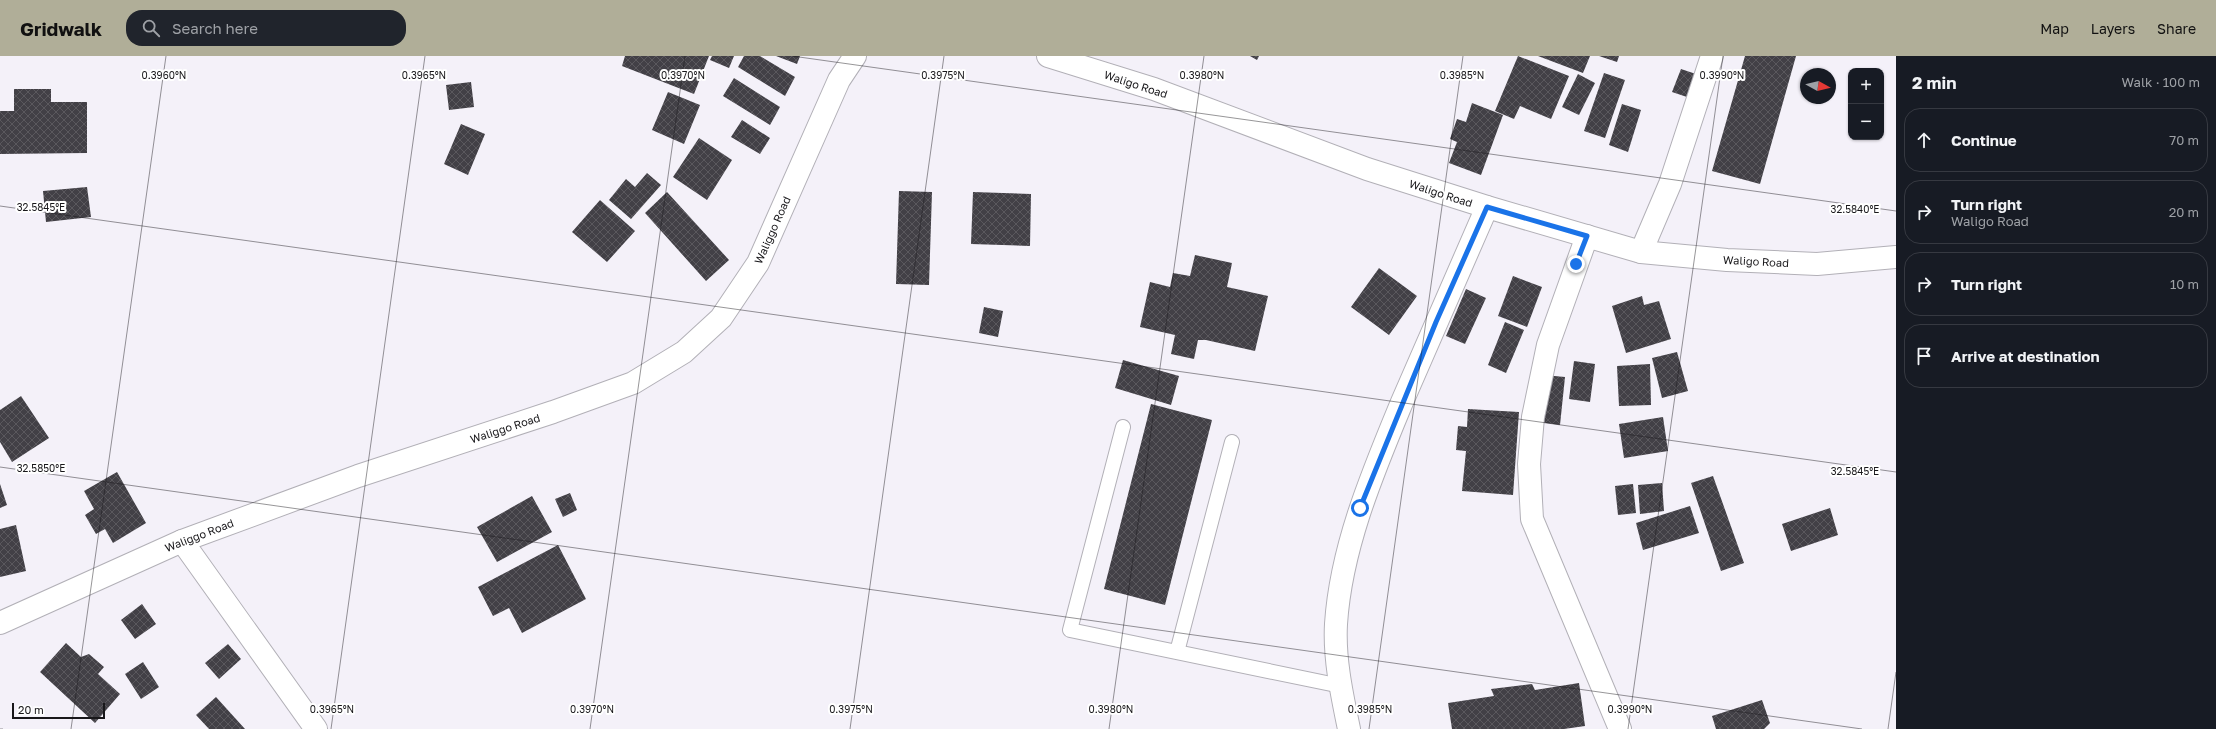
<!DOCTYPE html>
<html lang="en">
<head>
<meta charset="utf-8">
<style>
	:root { --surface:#171b24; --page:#20242c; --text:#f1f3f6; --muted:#9ea1a6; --line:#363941; --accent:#b0ae98 }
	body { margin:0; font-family:"Golos Text",sans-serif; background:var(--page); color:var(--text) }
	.controls { position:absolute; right:12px; top:12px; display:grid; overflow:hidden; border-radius:8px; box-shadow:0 1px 3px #0004 }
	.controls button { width:36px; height:36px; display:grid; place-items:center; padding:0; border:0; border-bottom:1px solid var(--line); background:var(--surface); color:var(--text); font:20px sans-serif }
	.compass { position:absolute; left:1800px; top:12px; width:36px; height:36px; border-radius:50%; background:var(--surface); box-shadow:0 1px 3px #0004; rotate:98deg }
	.scale { position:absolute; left:12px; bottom:10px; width:93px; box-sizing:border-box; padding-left:4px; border:2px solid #18171a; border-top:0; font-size:11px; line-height:14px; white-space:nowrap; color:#18171a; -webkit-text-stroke:3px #fff; paint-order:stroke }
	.stop { position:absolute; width:12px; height:12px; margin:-9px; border:3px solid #1a73e8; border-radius:50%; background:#fff }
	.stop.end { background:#1a73e8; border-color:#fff; box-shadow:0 1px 4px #0008 }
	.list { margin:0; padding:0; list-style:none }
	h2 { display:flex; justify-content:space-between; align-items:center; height:52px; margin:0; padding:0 16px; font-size:17px }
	h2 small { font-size:13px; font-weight:400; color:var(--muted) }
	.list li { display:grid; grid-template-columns:26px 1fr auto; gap:12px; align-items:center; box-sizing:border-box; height:64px; margin:0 8px 8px; padding:0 8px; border:1px solid var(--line); border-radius:16px }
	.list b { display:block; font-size:15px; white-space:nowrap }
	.list p { margin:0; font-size:13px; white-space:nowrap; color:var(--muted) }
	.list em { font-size:13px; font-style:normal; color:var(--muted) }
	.icon { flex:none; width:22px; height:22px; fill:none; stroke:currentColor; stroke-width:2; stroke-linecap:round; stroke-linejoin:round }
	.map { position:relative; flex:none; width:1896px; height:673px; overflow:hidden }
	header { display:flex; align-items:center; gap:24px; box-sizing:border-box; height:56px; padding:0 20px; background:var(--accent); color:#111 }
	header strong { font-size:19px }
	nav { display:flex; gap:22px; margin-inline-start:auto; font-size:14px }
	.search { width:280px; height:36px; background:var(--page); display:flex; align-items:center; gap:10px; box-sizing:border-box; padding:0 14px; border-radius:16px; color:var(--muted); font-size:15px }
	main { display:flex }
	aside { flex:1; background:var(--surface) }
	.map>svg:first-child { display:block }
	.building { fill:url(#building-cross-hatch) }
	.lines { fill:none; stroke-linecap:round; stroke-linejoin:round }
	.service-casing { stroke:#b2b0b7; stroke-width:16 }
	.minor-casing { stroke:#b2b0b7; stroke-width:24 }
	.tertiary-casing { stroke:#b2b0b7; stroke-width:24 }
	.service { stroke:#fff; stroke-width:14 }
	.minor { stroke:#fff; stroke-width:22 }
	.tertiary { stroke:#fff; stroke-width:22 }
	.route { stroke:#1a73e8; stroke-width:5 }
	.ticks { fill:none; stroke:#18171a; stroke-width:1; stroke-opacity:0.45 }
	.labels { text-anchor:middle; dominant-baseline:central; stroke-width:4; stroke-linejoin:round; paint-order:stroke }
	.street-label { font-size:11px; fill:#18171a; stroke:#fff }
	.ticks-label { font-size:10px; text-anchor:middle; fill:#18171a; stroke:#fff; stroke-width:4; stroke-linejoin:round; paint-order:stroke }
</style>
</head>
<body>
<header>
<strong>Gridwalk</strong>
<div class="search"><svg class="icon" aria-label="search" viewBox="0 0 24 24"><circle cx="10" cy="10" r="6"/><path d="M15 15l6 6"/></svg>Search here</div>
<nav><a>Map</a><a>Layers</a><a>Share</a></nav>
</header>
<main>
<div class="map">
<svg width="1896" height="673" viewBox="0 0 1896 673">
	<defs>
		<pattern id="building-cross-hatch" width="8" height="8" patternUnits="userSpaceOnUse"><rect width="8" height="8" fill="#424046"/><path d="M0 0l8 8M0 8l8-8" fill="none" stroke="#5a585d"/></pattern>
	</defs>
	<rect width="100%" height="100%" fill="#f4f1f9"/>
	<path class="building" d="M625,0h84l-15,38 -72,-28z
		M712,0h22l-5,12 -19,-8z
		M744,0h16l35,21 -10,19 -47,-29z
		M776,0h24l-3,8z
		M1250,0h9l-2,4z
		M1518,0l51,20 -18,43 -31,-13 -6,13 -19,-8z
		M1538,0h52l-7,17z
		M1599,0h20l-2,6z
		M1745,0h51l-36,128 -48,-13z
		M1681,13l15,5 -9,23 -15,-5z
		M1604,17l21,7 -20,58 -21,-7z
		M1578,18l17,9 -16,32 -17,-8z
		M734,22l46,29 -10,18 -47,-29z
		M471,26l3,25 -25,3 -3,-25z
		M14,33h37v13h36v51l-87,1v-43h14z
		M668,36l32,13 -16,39 -32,-14z
		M1472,47l31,12 -22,60 -32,-12 8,-21 -7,-3 7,-20 9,3z
		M1622,48l19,6 -13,42 -19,-7z
		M742,64l28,18 -10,16 -29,-17z
		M461,68l24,10 -17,41 -24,-11z
		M699,82l33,22 -25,40 -34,-23z
		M647,117l14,12 -30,34 -22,-19 17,-21 9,8z
		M87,131l4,30 -45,5 -3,-31z
		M899,135l33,1 -3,93 -33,-1z
		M667,136l62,68 -23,21 -61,-68z
		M973,136l58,2 -1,52 -59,-2z
		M600,144l35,31 -28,31 -35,-30z
		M1195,199l37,8 -5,24 41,9 -13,55 -49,-11h-8l-4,19 -23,-5 4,-19 -35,-8 10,-45 20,5 3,-14 17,3z
		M1379,212l38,28 -28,39 -38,-28z
		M1513,220l29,11 -15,40 -29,-11z
		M1466,233l20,9 -21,46 -19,-8z
		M1642,240l2,9 15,-4 12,38 -45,14 -14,-47z
		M984,251l19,4 -5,26 -19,-4z
		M1505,266l19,8 -18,43 -18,-8z
		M1677,296l11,39 -26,7 -10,-40z
		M1123,304l56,16 -8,29 -56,-17z
		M1574,305l21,3 -5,38 -21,-3z
		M1650,308l1,41 -32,1 -2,-40z
		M1544,319l21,2 -5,48 -21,-3z
		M21,340l28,42 -37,24 -12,-20v-32z
		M1151,348l61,16 -47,185 -61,-16z
		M1468,353l51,3 -6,83 -51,-4 4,-40 -10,-1 2,-24 9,1z
		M1663,361l5,34 -44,7 -5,-34z
		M117,416l29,51 -33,20 -8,-14 -9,5 -11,-19 9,-6 -10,-18z
		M1713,420l31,87 -23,8 -30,-88z
		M1662,427l2,28 -24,3 -2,-29z
		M0,428l7,21 -7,3z
		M1633,428l3,29 -18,2 -3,-29z
		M570,437l7,17 -14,7 -8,-18z
		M532,440l20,36 -55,30 -20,-35z
		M1690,450l9,27 -56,17 -7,-27z
		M1830,452l8,27 -47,16 -9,-27z
		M16,469l10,46 -26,6v-48z
		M558,489l28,54 -64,34 -13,-25 -16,8 -15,-29z
		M142,548l14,20 -21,15 -14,-19z
		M66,587l15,14 8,-3 15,13 -6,7 22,20 -25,29 -55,-51z
		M228,588l13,15 -22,20 -14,-16z
		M143,606l16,25 -18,12 -16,-25z
		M1579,627l6,43 -21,3h-112l-4,-26 46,-7 -3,-7 41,-5 3,6z
		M216,641l29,32h-36l-13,-14z
		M1762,644l8,23 -6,6h-48l-4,-13z"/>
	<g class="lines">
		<defs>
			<path id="service" d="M1123,371l-53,203 271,56
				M1177,596l55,-210"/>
			<path id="minor" d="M1587,180l-39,109 -15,72 -4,47 3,55 88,210
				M1641,196l29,-68 42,-128
				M182,485l134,188
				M1349,673c-7,-34 -15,-70 -13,-105 5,-77 37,-152 66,-222 28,-65 56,-130 85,-195"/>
			<path id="tertiary" d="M1048,0l106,33 213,80 120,38 154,45 86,8 90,4 79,-7
				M0,567l182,-82 176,-65 195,-64 80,-29 51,-31 37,-34 37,-55 81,-183 16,-24"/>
		</defs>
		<use href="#service" class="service-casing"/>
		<use href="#minor" class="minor-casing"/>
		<use href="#tertiary" class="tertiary-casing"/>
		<use href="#service" class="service"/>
		<use href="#minor" class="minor"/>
		<use href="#tertiary" class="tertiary"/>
	</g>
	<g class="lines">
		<path class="route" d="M1360,452l76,-186 51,-115 100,29 -11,28"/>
	</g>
	<path class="ticks" d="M792,0l1104,155M0,150l1896,266M0,411l1862,262M0,673h3M71,673l95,-673M331,673l94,-673M590,673l95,-673M850,673l94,-673M1109,673l95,-673M1369,673l94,-673M1628,673l95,-673M1888,673l8,-57"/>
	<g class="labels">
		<g class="street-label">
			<text transform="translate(1136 28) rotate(18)">Waligo Road</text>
			<text transform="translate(1441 137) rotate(18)">Waligo Road</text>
			<text transform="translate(772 174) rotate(-66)">Waliggo Road</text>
			<text transform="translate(1756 205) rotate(3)">Waligo Road</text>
			<text transform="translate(505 372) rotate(-18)">Waliggo Road</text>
			<text transform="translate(199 479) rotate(-21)">Waliggo Road</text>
		</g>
	</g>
	<g class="ticks-label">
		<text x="164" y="23">0.3960°N</text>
		<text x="424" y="23">0.3965°N</text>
		<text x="683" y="23">0.3970°N</text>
		<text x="943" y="23">0.3975°N</text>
		<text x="1202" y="23">0.3980°N</text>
		<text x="1462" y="23">0.3985°N</text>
		<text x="1722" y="23">0.3990°N</text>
		<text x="41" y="155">32.5845°E</text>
		<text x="1855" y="157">32.5840°E</text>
		<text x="41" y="416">32.5850°E</text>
		<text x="1855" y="419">32.5845°E</text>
		<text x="332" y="657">0.3965°N</text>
		<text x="592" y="657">0.3970°N</text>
		<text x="851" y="657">0.3975°N</text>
		<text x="1111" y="657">0.3980°N</text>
		<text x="1370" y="657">0.3985°N</text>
		<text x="1630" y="657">0.3990°N</text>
	</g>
</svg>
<div class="controls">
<button>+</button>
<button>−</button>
</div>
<svg class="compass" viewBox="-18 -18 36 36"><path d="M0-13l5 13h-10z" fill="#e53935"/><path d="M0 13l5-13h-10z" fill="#9ea1a6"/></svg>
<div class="scale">20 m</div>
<div class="stop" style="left:1360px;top:452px"></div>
<div class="stop end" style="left:1576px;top:208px"></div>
</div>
<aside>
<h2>2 min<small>Walk · 100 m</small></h2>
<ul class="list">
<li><svg class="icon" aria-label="ahead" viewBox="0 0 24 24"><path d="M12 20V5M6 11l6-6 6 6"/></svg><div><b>Continue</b></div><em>70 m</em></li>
<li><svg class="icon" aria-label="right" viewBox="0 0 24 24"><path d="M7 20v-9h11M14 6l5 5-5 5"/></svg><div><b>Turn right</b><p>Waligo Road</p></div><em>20 m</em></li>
<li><svg class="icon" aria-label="right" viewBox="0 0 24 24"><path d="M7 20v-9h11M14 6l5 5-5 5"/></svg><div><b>Turn right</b></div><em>10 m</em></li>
<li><svg class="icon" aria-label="arrive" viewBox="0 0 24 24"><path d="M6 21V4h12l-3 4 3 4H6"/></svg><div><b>Arrive at destination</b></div></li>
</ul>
</aside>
</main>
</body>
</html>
